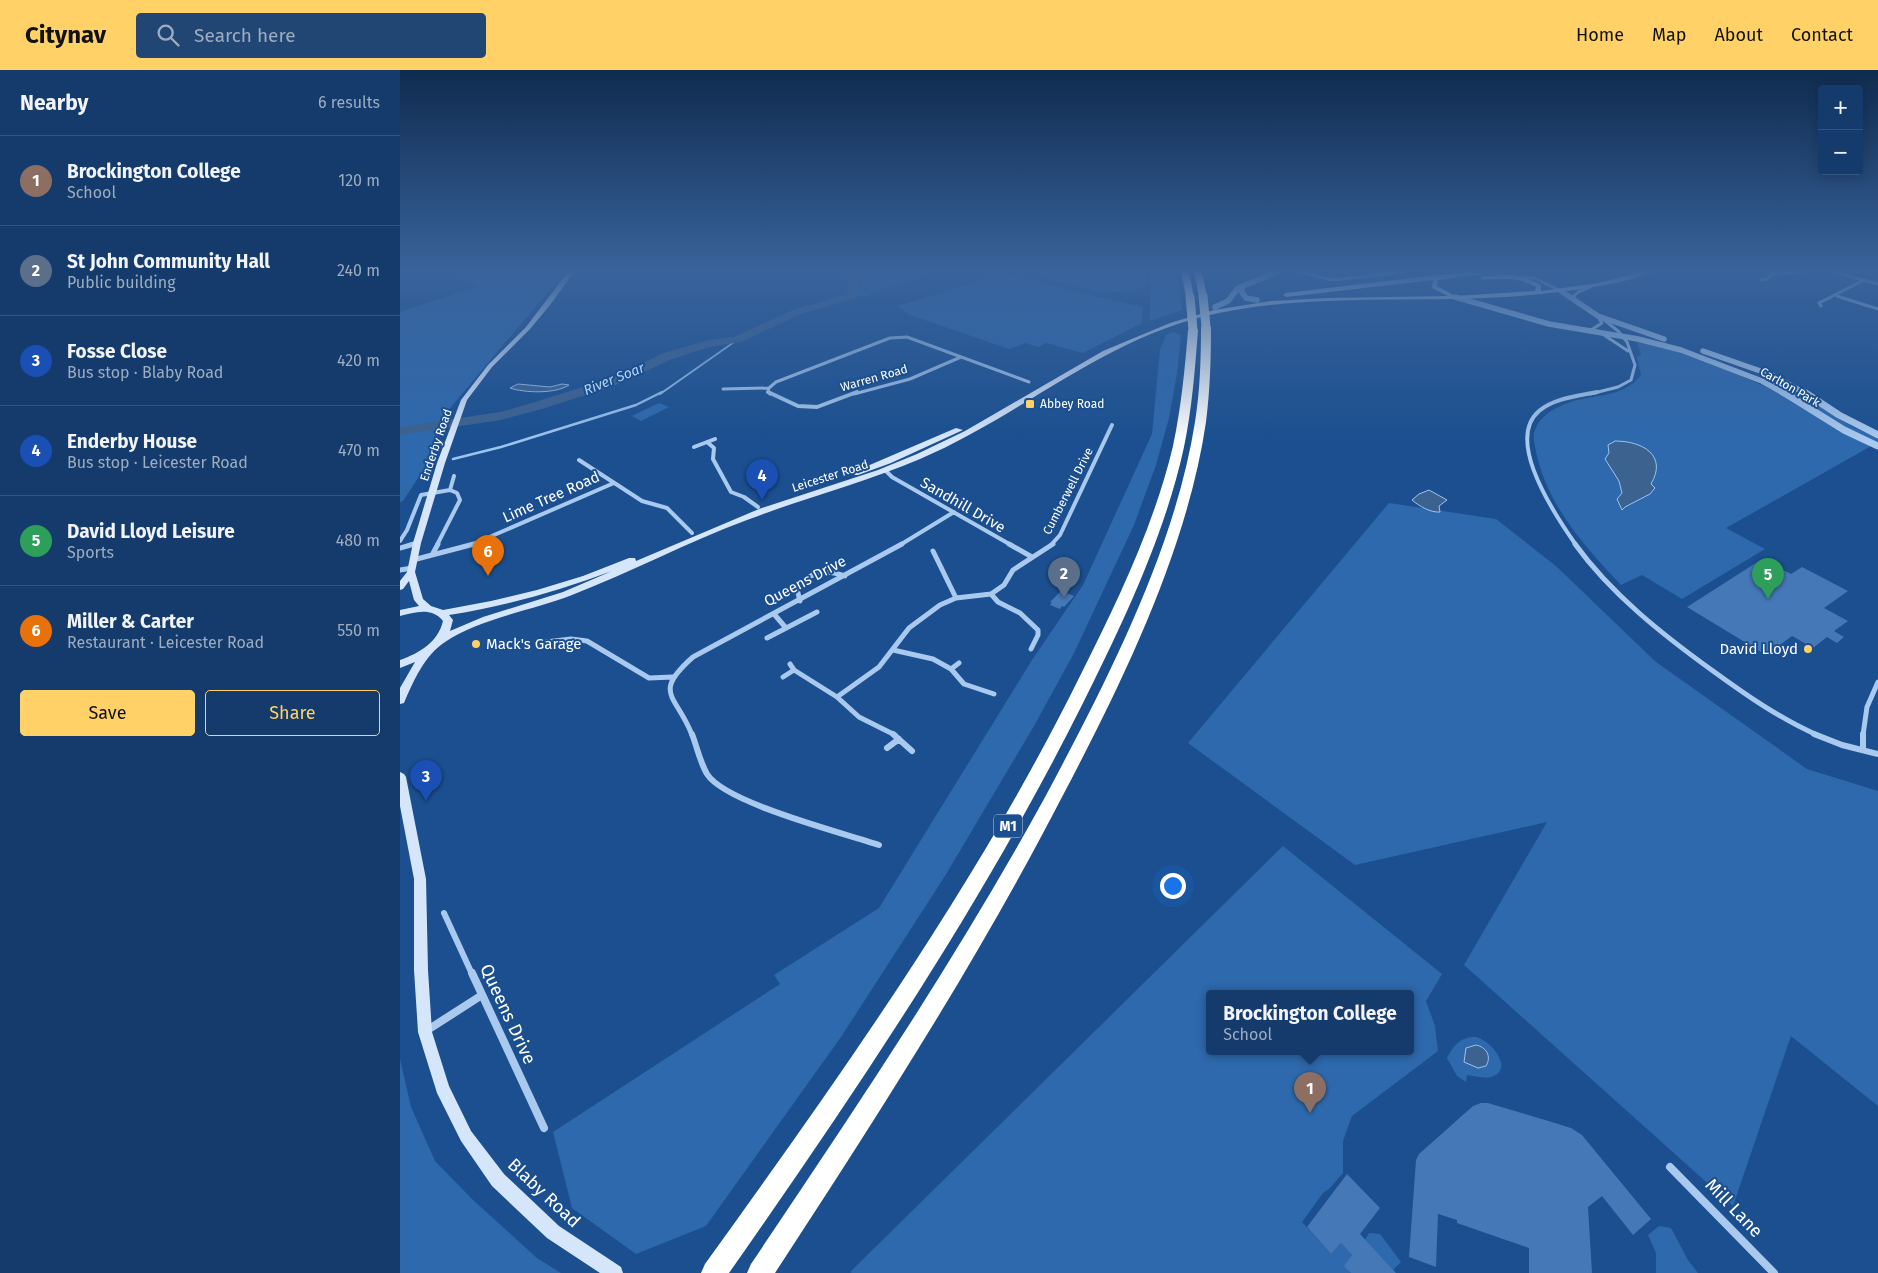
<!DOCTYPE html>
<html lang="en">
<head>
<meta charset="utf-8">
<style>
	:root { --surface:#143b6b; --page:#214673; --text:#f1f3f6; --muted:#9dadc1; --line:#33557e; --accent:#ffd166 }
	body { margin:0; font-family:"Fira Sans",sans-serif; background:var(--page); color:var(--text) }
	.controls { position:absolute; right:15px; top:15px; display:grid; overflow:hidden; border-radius:5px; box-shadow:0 2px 12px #0003 }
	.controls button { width:45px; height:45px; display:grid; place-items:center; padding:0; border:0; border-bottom:1px solid var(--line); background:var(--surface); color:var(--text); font:25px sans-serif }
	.you { position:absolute; left:772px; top:815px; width:18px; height:18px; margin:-12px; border:4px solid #fff; border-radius:50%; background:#1a73e8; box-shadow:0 0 0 8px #1a73e833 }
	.badge { display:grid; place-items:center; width:32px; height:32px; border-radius:50%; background:var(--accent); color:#fff; font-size:16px; font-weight:700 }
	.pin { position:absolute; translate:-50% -41px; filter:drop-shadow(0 1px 2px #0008) }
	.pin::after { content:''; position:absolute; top:26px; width:18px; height:15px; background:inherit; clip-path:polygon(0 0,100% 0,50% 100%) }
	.popup { position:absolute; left:806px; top:920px; width:208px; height:65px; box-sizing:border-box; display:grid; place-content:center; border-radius:5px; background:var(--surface); filter:drop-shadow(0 1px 4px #0005); font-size:16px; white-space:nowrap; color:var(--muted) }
	.popup b { font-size:19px; color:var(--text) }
	.popup::after { content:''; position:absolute; left:50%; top:100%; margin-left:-10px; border:10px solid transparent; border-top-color:var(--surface) }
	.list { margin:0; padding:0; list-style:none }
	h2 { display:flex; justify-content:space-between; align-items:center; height:65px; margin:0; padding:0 20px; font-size:21px }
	h2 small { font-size:16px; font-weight:400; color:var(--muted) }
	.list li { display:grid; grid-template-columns:32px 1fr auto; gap:15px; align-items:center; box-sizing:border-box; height:90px; padding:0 20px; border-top:1px solid var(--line) }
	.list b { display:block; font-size:19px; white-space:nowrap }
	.list p { margin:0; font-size:16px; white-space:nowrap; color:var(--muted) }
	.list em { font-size:16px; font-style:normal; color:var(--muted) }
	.actions { display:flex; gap:10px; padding:15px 20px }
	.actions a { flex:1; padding:11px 0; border:1px solid var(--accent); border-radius:5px; text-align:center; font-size:18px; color:var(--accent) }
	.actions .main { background:var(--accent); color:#111 }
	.icon { flex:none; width:28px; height:28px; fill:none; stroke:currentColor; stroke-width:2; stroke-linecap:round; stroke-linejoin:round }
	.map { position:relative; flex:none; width:1478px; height:1203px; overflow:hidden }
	header { display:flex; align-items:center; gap:30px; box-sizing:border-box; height:70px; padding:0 25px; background:var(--accent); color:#111 }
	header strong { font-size:24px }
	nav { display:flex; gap:28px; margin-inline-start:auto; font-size:18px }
	.search { width:350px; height:45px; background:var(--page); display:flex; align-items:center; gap:12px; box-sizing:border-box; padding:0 18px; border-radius:5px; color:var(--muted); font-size:19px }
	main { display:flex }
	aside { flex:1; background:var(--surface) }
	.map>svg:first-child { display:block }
	.green { fill:#2e69ad; fill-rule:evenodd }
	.water { fill:#3c6290; stroke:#9cc4f0 }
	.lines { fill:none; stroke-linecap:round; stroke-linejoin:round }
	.stream-far1 { stroke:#9cc4f0; stroke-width:2 }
	.stream { stroke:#9cc4f0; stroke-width:2.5 }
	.river { fill:#3c6290; fill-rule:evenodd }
	.building { fill:#4478b7 }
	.minor-far4 { stroke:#a9c9ee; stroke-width:3 }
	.minor-far3 { stroke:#a9c9ee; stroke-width:4 }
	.minor-far2 { stroke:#a9c9ee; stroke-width:5 }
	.minor-far1 { stroke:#a9c9ee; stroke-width:6 }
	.minor { stroke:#a9c9ee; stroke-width:8 }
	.tertiary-far1 { stroke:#a9c9ee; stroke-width:5.5 }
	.tertiary { stroke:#a9c9ee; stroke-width:7 }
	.secondary { fill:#d6e6fa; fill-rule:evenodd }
	.motorway { fill:#fff; fill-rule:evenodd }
	.motorway-bridge { stroke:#fff; stroke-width:9 }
	.poi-dot { fill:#ffd166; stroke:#1b4f8f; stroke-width:2 }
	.labels { text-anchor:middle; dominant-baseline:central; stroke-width:4; stroke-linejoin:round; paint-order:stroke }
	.far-street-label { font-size:12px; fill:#fff; stroke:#1b4f8f }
	.far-poi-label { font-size:12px; fill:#fff; stroke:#1b4f8f; text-anchor:start }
	.far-water-label { font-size:14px; font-style:italic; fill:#b5d3f5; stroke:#1b4f8f }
	.shield { fill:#1b4f8f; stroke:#bbcadd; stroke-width:1 }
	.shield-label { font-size:14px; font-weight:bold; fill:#fff }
	.street-label { font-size:15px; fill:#fff; stroke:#1b4f8f }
	.poi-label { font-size:15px; fill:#fff; stroke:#1b4f8f; text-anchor:start }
	.near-street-label { font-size:18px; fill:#fff; stroke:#1b4f8f }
</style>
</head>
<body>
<header>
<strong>Citynav</strong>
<div class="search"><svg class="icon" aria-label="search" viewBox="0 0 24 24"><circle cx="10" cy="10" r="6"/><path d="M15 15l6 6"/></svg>Search here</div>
<nav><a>Home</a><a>Map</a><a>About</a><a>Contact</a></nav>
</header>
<main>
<aside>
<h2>Nearby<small>6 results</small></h2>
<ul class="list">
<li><span class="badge" style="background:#8d6e63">1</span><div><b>Brockington College</b><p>School</p></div><em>120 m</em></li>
<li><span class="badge" style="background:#5c6f8a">2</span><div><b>St John Community Hall</b><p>Public building</p></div><em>240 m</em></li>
<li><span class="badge" style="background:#1a4fb4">3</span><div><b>Fosse Close</b><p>Bus stop · Blaby Road</p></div><em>420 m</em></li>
<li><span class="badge" style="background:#1a4fb4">4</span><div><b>Enderby House</b><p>Bus stop · Leicester Road</p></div><em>470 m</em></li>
<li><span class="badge" style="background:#2e9e5b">5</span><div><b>David Lloyd Leisure</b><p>Sports</p></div><em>480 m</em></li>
<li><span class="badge" style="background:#e8710a">6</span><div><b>Miller &amp; Carter</b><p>Restaurant · Leicester Road</p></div><em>550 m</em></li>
</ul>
<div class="actions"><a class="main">Save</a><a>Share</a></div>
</aside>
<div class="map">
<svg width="1478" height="1203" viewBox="0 0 1478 1203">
	<rect width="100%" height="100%" fill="#1b4f8f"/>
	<path class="green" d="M63,202h98l-4,9 -117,139 -2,10h3l-15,36 -23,35 -3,1v-190l79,-26 -25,-11z
		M453,202h73l2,2 -64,23 -10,-1 7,-8 -4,-12z
		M637,202h109l1,13c-10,6 -23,8 -34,7 -18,-1 -63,-9 -76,-20z
		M750,202h27l5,38 -32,11z
		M603,204l140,33 -1,16 -59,30 -37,-10 -7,4 -14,-4 -16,6 -99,-34 -12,-9z
		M773,262l8,3 -4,38 -8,45 -13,47 -22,60 -60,128 -40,73 -89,150 -104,161 -135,189 -70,28 -64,-46 -19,-76 227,-148 -6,-9 105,-67 153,-248 51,-75 69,-151 8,-85 6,-14z
		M1237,272h5c88,21 153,59 231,103l-147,83 39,21 -83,50 -40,-24 -21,10c-36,-38 -74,-80 -85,-133 -1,-7 -4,-16 -1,-22 5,-14 18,-21 30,-26 27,-11 57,-4 76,-29l-4,-18 4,-2z
		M1373,310l20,9 60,38 25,11v6l-39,-18z
		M259,333l10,4 -28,14 -9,-5z
		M989,433l107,16 61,48 99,95 151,107 71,22v315l-87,-70 -58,170 -269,-241 83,-143 -192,43 -167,-122z
		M883,776l159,128 -16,27 9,25 3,25 -86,65 -9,25v32l-14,16 -6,4 -21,29 29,32 10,-11 11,12 -7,11 6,7h-499l-2,-1zM810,924h200v58h-200z
		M1076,967c16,4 39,33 15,40 -7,2 -17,-1 -24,-2l-1,7 -9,-6 -10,-18c7,-13 13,-21 29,-21z
		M0,989l11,48 24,54 37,38 65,59 24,15h-161z
		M1259,1156l12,2 17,32 10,13h-42v-20l-8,-18z
		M969,1163l11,1 21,28 -8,8 -28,-30z"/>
	<path class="water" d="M118,314l32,3 12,-3 7,1c-14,9 -44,8 -59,3z
		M1215,371c27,0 53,14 36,43l4,4 -5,6 -25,13 -3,3 -5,-11 5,-6 -3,-12 -14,-22 4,-6 -1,-8z
		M1029,420l18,10 -8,6 1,6c-9,1 -21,-6 -28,-12l7,-6z
		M1076,975c10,2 16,11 10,21l-8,2 -14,-6 2,-14z"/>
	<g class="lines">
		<path class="stream-far1" d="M260,324l77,-54"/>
		<path class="stream" d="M53,389l48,-12 135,-42 26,-13"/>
		<path class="river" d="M439,202h12c8,8 10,16 4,26l-54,16 -60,28 -31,5 -38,12 -56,26 -74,24 -41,11 -101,15v-8l100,-15 32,-9 76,-24 56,-26 45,-13 25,-3 59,-27 54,-16 1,-11z"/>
	</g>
	<path class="building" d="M1362,489l29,15 11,-7 46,24 -24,17 24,13 -14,10 10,6 -7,6 -10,-6 -14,11 -21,-12 -26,19 -79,-48z
		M661,521l13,5 -10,11 -2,-1 -2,3 -10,-4 2,-3h-2z
		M1081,1033h7l67,20 16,5 11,7 69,84 -18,16 -31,-39 -14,11 4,66h-63v-25l-72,-25v-3l-19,-6 -2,53 -27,-10 7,-97 3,-6 54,-48z
		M947,1104l33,34 -20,26 36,39h-45l-7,-7 8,-11 -11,-12 -10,11 -24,-27z"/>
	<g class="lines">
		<path class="minor-far4" d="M901,202l30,8 75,-8
			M1434,202l44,12
			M1108,206l26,2 27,13
			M1361,210l6,-1 5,-5 31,-2
			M1437,226l41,13
			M1175,231l-1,-5 4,-4 14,-6
			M1421,236l-2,-3 43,-22
			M1191,260l11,-7 -4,-6
			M1204,265l24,16
			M1366,306l21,16
			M369,318l-1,4 2,2
			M323,319l46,-1 7,-6 114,-44 17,-1 122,45
			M454,324l56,-15 51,-22
			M1190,324l28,-7 13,-7 4,-15 -8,-23 -9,-11 -15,-12"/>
		<path class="minor-far3" d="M368,322l30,14 19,1 40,-15
			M307,372l7,6 -1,11 18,33 13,5 14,10
			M294,377l21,-8
			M179,390l63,41 25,7 25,25
			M485,400l7,7 119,68
			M0,471l7,-11 14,-35 29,-5
			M10,475l7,-2
			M37,475l23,-45 -3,-7 -7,-3 4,-14
			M71,475l143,-62
			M500,475l54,-33
			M651,475l9,-10 52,-110
			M1176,475c-19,-27 -72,-104 -37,-134 15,-13 40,-15 58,-19"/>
		<path class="minor-far2" d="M609,474l23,13
			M1175,474c36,50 88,91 138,127 33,24 66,47 104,64
			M0,478l14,-4
			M533,481l23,47
			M32,485l6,-11
			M13,490l61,-16
			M0,500l12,-2
			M591,524l7,8 22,11 18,17v5l-7,14
			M400,531l-3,-12c12,-18 29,-20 48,-13
			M374,544l12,14
			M367,568l50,-26
			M146,572l25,-3 16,2 62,37 24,-1
			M493,580l40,9 18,10 13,15 30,10
			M390,594l4,6 43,27 42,-30 30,-39 31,-23 16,-7 35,-4 13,-9 9,-15 40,-26
			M551,599l8,-6
			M383,607l11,-7
			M437,627l22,20 36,18
			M292,665c-15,-40 -41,-41 1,-78l209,-113
			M1463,665l4,-28 11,-25"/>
		<path class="minor-far1" d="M292,664c5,13 8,28 15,40 18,29 136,59 172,71
			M493,664l19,17
			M1414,664l28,11 36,9
			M1463,664v16
			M487,678l12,-9
			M44,843l28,61"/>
		<path class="minor" d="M72,903l72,155
			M26,961l56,-36
			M1270,1097l104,106"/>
		<path class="tertiary-far1" d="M843,217l-2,4 5,7 11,2
			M1161,221l37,25 66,23
			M1055,227l94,27 89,15 43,11 81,31 23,13
			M815,237l13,-6 10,-13 39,-16
			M1303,281l69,24 34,19"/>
		<path class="tertiary" d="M1383,322l61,38 34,16
			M1404,322l35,23 39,20"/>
		<path class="secondary" d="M168,202h6l-24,33 -20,24 -38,38 -25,33 -22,63 -24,80 -6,29 8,27 8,7 12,4 48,-9 46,-11 46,-14 46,-18h6l1,3 123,-52 119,-39 39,-16 48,-23 138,-80 67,-28 44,-13 57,-9 58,-3 119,-2 -16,-8 1,-8 -147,17 -3,-2 3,-2 151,-18 58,-3 -57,8 -1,6 18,10 80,-5 1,-4c-18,-11 -35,-7 -54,-8v-2l2,-1c20,-2 39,-2 57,9v6l57,-8 43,-11h10c-29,12 -62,16 -93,20 -113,15 -228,-2 -339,21 -112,22 -196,102 -299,146 -56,24 -116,39 -173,61 -59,22 -116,52 -175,75 -38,15 -94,24 -127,47 -21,14 -31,38 -41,61l-4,1v-16l15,-26 -15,6v-8c20,-7 38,-18 43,-39 -11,-14 -28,-9 -43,-5v-6l19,-4 -5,-6 -5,-19 -6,8 -3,1v-9l7,-9 6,-29 24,-80 24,-63 27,-35 38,-38zM212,501l-49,21 -80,25 -33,14 3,-11 -4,-5c56,-9 110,-24 163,-44z
			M556,358l7,2 -72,33 -33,12h-3l-4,-2z
			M0,702l4,2 2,3 20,102 2,91 4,62 17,54 22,45 33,43 55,52 62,41 2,6h-23l-53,-35 -55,-52 -31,-45 -24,-48 -19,-61 -4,-62v-91l-14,-73z"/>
		<path class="motorway" d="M781,202h8l5,25 -1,2 -7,-2z
			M794,202h8l5,24 -1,2 -7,-2z
			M806,254l5,3c0,32 -1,64 -5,95 -19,129 -84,261 -144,375 -85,165 -186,321 -287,476h-28l4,-9c102,-152 205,-304 293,-465 61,-114 131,-249 151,-377 5,-31 6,-63 6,-95z
			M793,257l5,3c-3,39 -6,79 -14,117 -19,88 -62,178 -102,258 -100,200 -225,385 -353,568h-28l4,-9c136,-189 273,-381 376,-590 36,-72 73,-148 92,-228 8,-38 12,-77 15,-116z"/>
		<path class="motorway-bridge" d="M803,226l3,31
			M790,227l3,33"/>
	</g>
	<linearGradient id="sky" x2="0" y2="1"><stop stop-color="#0f2b4f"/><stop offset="0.54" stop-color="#39639b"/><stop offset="1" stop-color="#39639b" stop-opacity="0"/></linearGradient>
	<rect width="1478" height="371" fill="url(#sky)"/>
	<g class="poi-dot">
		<rect x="625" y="329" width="10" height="10" rx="2.5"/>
		<circle cx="76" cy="574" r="5"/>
		<circle cx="1408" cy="579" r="5"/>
	</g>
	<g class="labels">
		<g class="far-street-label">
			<text transform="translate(474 308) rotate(-16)">Warren Road</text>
			<text transform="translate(1390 317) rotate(30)">Carlton Park</text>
			<text transform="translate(36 375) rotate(-71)">Enderby Road</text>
			<text transform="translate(430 406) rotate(-18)">Leicester Road</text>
			<text transform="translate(668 421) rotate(-63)">Cumberwell Drive</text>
		</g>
		<g class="far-poi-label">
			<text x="640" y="334">Abbey Road</text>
		</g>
		<g class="far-water-label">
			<text transform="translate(214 309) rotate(-22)">River Soar</text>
		</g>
		<rect class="shield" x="594" y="744.5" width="28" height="23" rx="4"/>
		<g class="shield-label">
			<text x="608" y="756">M1</text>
		</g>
		<g class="street-label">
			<text transform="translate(151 427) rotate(-24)">Lime Tree Road</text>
			<text transform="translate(563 435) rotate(30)">Sandhill Drive</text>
			<text transform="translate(405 511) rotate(-28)">Queens Drive</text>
		</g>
		<g class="poi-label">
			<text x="86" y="574">Mack's Garage</text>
			<text x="1398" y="579" text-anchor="end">David Lloyd</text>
		</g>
		<g class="near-street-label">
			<text transform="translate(108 944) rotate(65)">Queens Drive</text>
			<text transform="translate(144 1123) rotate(43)">Blaby Road</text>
			<text transform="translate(1334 1138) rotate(46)">Mill Lane</text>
		</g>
	</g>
</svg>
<div class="controls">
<button>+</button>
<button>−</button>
</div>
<div class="you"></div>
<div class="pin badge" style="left:910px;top:1043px;background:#8d6e63">1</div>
<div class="popup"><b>Brockington College</b>School</div>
<div class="pin badge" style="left:664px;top:528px;background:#5c6f8a">2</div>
<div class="pin badge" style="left:26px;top:731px;background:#1a4fb4">3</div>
<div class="pin badge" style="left:362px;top:430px;background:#1a4fb4">4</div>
<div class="pin badge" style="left:1368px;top:529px;background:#2e9e5b">5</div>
<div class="pin badge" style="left:88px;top:506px;background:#e8710a">6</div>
</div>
</main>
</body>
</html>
